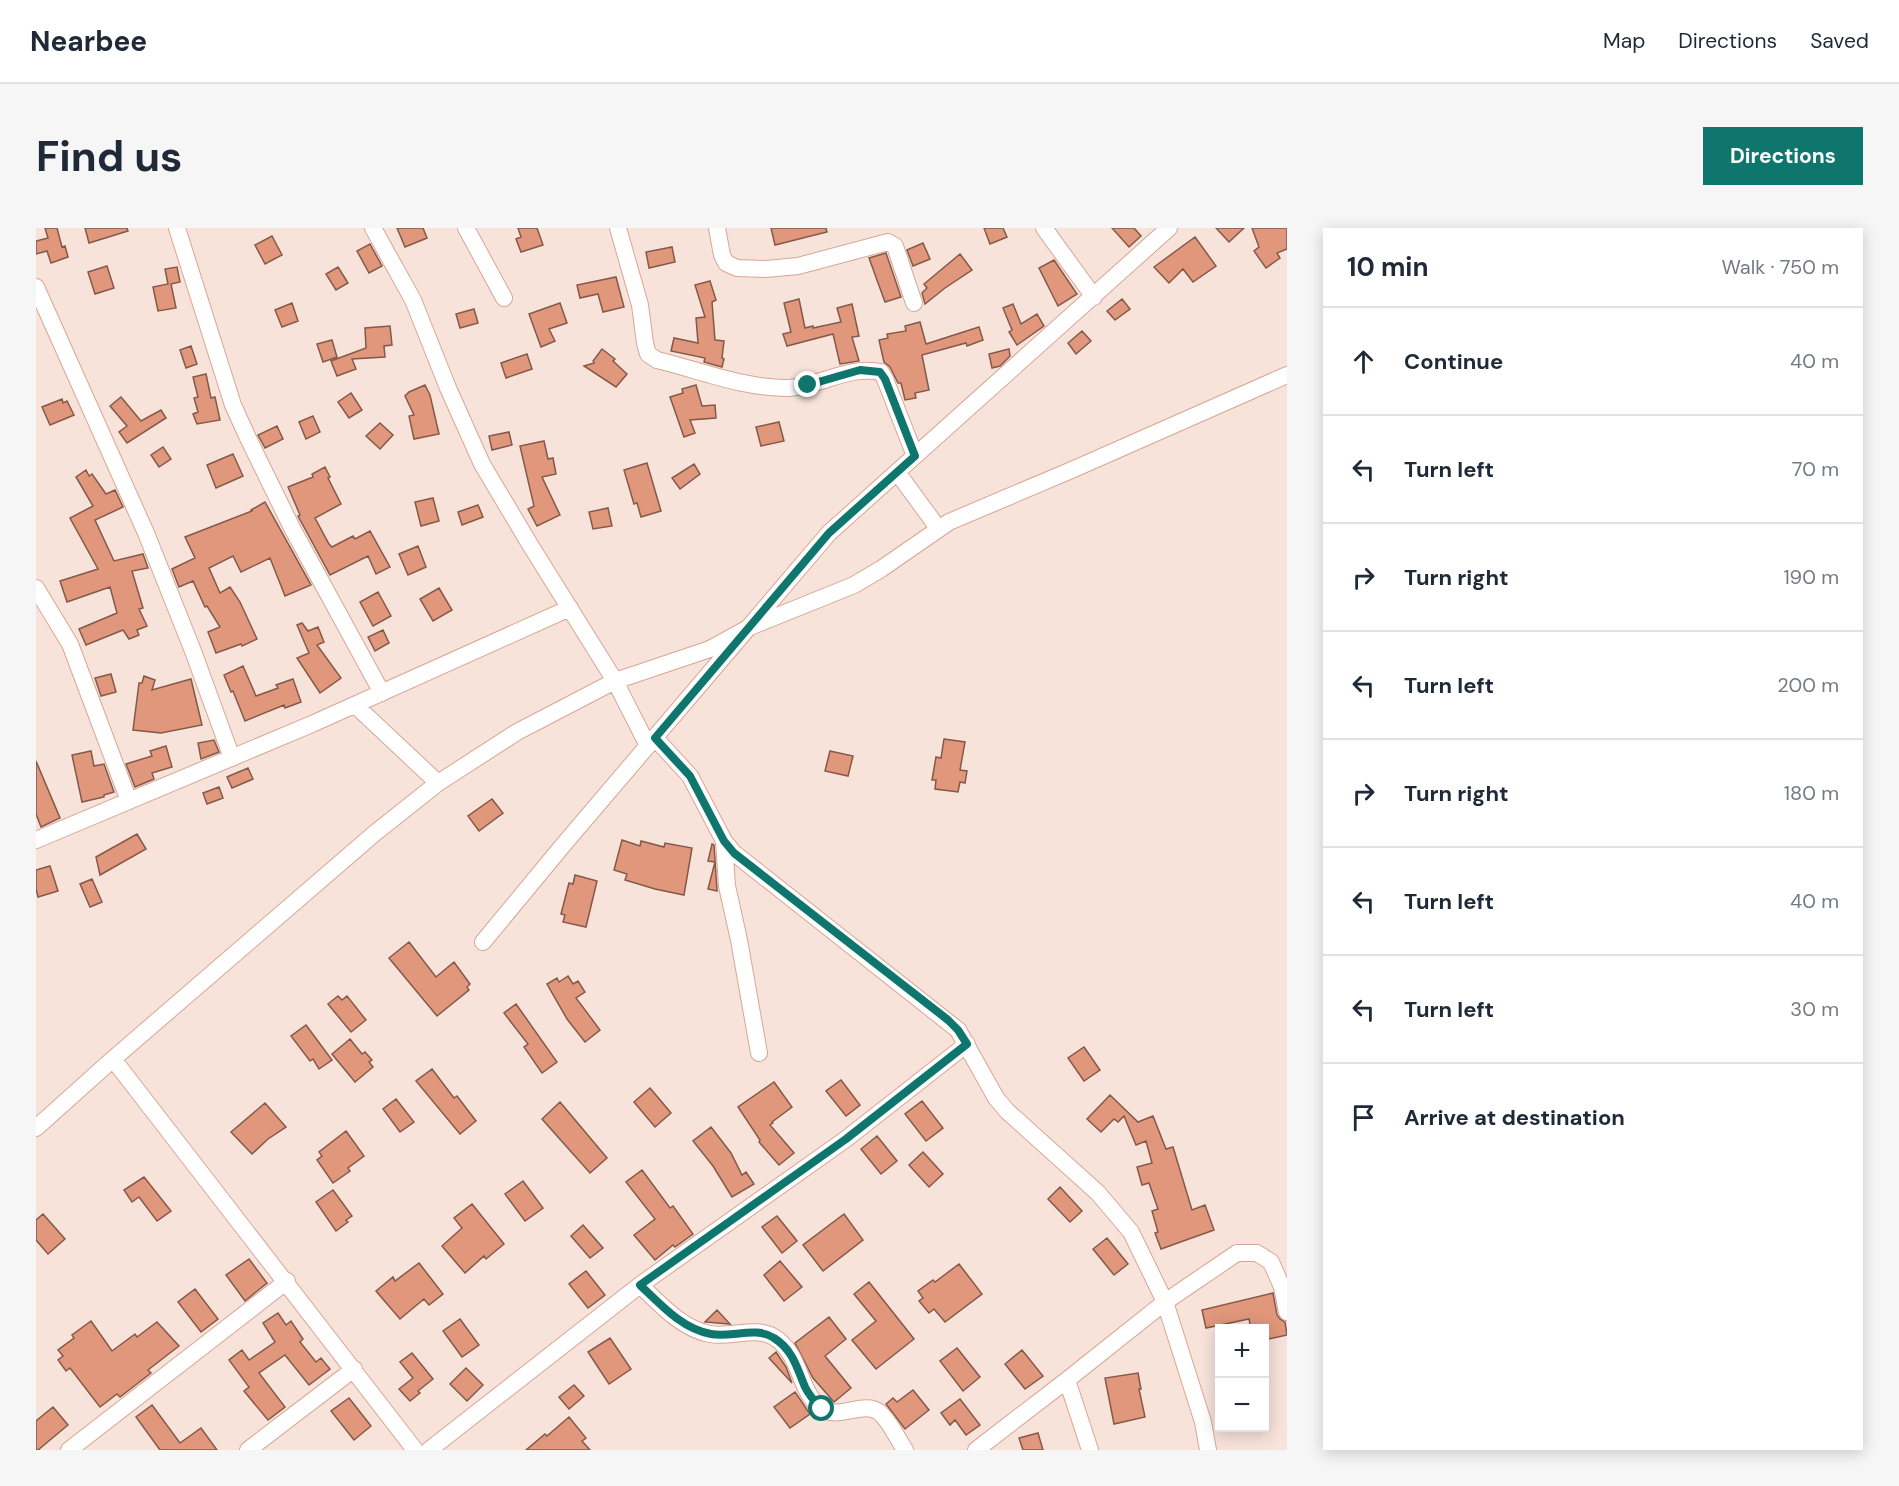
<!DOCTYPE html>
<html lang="en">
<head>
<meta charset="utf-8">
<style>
	:root { --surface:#fff; --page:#f6f6f7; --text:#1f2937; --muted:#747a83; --line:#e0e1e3; --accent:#0f766e }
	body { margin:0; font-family:"DM Sans",sans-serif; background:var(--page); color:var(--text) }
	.controls { position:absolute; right:18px; bottom:18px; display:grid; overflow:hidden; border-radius:0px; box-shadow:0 3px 15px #0003 }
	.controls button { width:54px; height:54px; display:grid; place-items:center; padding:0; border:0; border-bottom:2px solid var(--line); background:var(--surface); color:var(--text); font:30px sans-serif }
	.stop { position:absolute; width:18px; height:18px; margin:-14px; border:4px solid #0f766e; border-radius:50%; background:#fff }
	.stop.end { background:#0f766e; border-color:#fff; box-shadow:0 2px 6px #0008 }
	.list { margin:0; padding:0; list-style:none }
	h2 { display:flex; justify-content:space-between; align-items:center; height:78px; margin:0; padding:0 24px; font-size:26px }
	h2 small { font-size:20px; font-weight:400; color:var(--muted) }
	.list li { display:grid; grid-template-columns:39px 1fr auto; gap:18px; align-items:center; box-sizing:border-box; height:108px; padding:0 24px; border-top:2px solid var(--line) }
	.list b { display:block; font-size:22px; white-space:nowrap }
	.list em { font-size:20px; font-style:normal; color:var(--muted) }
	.icon { flex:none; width:33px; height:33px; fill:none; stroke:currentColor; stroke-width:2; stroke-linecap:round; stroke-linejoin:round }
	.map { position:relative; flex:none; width:1251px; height:1222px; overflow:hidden; border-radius:0px }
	header { display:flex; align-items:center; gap:36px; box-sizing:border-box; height:84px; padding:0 30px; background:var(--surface); border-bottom:2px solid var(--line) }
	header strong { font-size:28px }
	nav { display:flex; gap:33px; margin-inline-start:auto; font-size:21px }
	.intro { display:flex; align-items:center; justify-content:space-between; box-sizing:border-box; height:144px; padding:0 36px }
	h1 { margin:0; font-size:42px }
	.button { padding:15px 27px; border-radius:0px; background:var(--accent); color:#fff; font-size:21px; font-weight:700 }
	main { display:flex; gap:36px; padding:0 36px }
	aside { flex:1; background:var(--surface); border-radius:0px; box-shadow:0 3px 15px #0003 }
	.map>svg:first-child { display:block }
	.building { fill:#e0977b; stroke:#855949; stroke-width:1.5 }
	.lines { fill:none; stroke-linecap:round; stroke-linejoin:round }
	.street-casing { stroke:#d7a694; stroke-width:18 }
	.street { stroke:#fff; stroke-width:16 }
	.route { stroke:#0f766e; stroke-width:8 }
</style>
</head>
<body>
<header>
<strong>Nearbee</strong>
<nav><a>Map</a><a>Directions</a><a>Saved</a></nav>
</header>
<div class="intro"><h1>Find us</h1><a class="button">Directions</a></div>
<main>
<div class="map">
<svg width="1251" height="1222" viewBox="0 0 1251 1222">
	<rect width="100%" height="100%" fill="#f8e3db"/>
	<path class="building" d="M9,0h12l5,19 3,-1 3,11 -17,6 -4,-12 -11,3v-13l12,-3z
		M49,0h42l1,3 -39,12z
		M361,0h26l4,10 -22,9z
		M482,0h19l6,17 -22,7 -5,-13 5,-2z
		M735,0h55l1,4 -52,13z
		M948,0h19l4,9 -17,7z
		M1076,0h22l7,8 -12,11z
		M1180,0h28l-15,14z
		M1216,0h35v21l-10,4 3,5 -14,10 -12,-17 5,-4z
		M236,8l10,19 -17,9 -10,-19z
		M1159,9l21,29 -23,16 -10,-13 -14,14 -15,-16z
		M887,15l7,16 -17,7 -6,-16z
		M334,16l12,22 -13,7 -12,-22z
		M636,19l3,15 -26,6 -3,-16z
		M850,25l15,44 -16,5 -16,-44z
		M924,26l12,16 -27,18 -20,16 -3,-11 5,-5 -3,-4z
		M1018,32l23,34 -19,12 -19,-38z
		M71,38l7,22 -19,6 -7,-22z
		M141,39l3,15 -9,2 5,24 -18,3 -5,-24 15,-3 -3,-15z
		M302,39l10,16 -12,7 -10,-16z
		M580,49l8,30 -21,5 -5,-18 -18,4 -3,-13z
		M674,53l6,19 -4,2 3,38 9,1 -2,17 2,1 -2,8 -18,-5 1,-4 -34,-7 3,-13 24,5 -2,-25 9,-1 -10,-32z
		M763,71l6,29 8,-2v2l28,-6 -4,-14 15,-4 7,32 -7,1 7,24 -19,3 -7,-30 -46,12 -4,-12 8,-2 -7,-29z
		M1086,71l8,10 -15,11 -8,-9z
		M256,75l6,18 -16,6 -7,-17z
		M524,75l7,20 -18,6 6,12 -14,6 -12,-33z
		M977,76l8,20 16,-10 7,12 -27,19 -8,-13 3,-2 -9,-22z
		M438,81l4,14 -18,5 -4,-14z
		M884,94l6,22 53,-17 4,13 -16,6 -1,-3 -44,12 7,35 -14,3 1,5 -11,2 -4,-17h-3l-8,-16 -6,-5 -5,-22 9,-2 -1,-4 19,-3 -1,-5z
		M354,98l2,19 -8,1 1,11 -33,2 4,10 -19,7 -6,-15 35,-13 -1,-20z
		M1046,103l9,10 -15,13 -8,-11z
		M296,112l5,17 -14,5 -6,-18z
		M155,118l6,18 -11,4 -6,-18z
		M566,121l13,10 -2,2 14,13 -11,13 -32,-21 10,-3 -1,-2z
		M973,121l1,7 -10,10 -8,2 -3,-14z
		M491,126l5,15 -26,9 -5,-15z
		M170,146l5,24 4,-1 5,23 -23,4 -4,-10 5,-2 -4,-14 4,-1 -5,-20z
		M389,157l5,10 9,39 -25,5 -5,-23 5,-1 -9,-19 4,-4z
		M660,157l6,21 13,-1 1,13 -26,2 5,13 -11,4 -14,-40 13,-4 -1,-4z
		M315,165l11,17 -13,8 -11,-16z
		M85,169l20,24 20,-11 5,8 -39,25 -8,-11 8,-6 -17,-20z
		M26,171l1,4 4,-2 7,14 -24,10 -8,-18z
		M277,188l7,16 -14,7 -7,-17z
		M743,194l5,19 -23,5 -5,-19z
		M344,195l13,12 -13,14 -14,-13z
		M241,198l6,13 -18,9 -7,-13z
		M473,204l3,13 -20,5 -3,-14z
		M508,213l4,18 5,-1 3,16 -14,3 18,38 -23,11 -9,-17 6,-3 -14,-60z
		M127,219l8,12 -12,8 -8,-12z
		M197,226l10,22 -27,12 -9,-23z
		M611,235l14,48 -20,6 -4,-14 -3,1 -10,-34z
		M658,236l6,10 -20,15 -8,-11z
		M289,239l5,10 -2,1 13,26 -26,14 14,26 3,3 21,-11 2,3 15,-8 20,36 -14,7 -8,-18 -38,19 -32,-59 2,-1 -12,-28 25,-10 -1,-3z
		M50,242l3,6 3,-2 14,20 9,-4 8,17 -28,13 19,41 29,-7 5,14 -16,3 11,37 -4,1 8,17 -10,4 2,5 -10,4 -6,-9 -37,15 -7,-16 38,-16 -7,-26 -43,15 -7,-21 38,-12 -28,-51 23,-12 -17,-29z
		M397,270l6,23 -18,5 -6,-24z
		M229,274l46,83 -26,11 -15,-38 -29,14 -8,-16 -24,12 11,25 10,-6 10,15 17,37 -15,7 -1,-2 -25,9 -8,-21 12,-5 -13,-21 -2,1 -12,-26 -14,6 -7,-18 23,-11 -10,-21 67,-26 -1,-1z
		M442,277l5,12 -21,8 -4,-13z
		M572,280l4,18 -19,3 -4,-17z
		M382,318l8,21 -18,8 -9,-21z
		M403,360l13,22 -19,11 -13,-22z
		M342,364l13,24 -18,10 -13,-24z
		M266,395l6,8 10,-4 6,15 -7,3 24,33 -21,15 -23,-35 12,-5 -12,-28z
		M347,402l6,13 -14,8 -7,-14z
		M207,438l13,30 22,-8 -2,-3 17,-6 8,23 -16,6 -1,-3 -39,16 -12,-30 -2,1 -7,-17z
		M75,446l5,18 -15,4 -6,-18z
		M108,448l11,4 -3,10 39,-11 11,46 -41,8 -28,-3 6,-47h3z
		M908,511l21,3 -5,28 7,1 -2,12 -5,-1 -2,10 -23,-3 1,-9h-4l4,-23 5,1z
		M178,512l5,12 -18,7 -3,-16z
		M130,518l6,21 -20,6 2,6 -19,8 -9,-23 26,-8 -2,-5z
		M55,523l3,15 10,-2 10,28 -10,3v2l-22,5 -10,-47z
		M794,523l23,5 -5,20 -23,-5z
		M0,533l24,57 -19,9 -5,-13z
		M212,540l5,11 -21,9 -5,-11z
		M183,559l4,11 -16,6 -4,-11z
		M456,571l11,14 -24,18 -11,-15z
		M101,606l9,15 -46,26 -4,-18z
		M586,612l18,6 1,-5 23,6 1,-4 27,5 -8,47 -29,-6 -30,-9 2,-6 -13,-4z
		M676,616l2,1 3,46 -9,-2 7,-27 -7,-1z
		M14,638l8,25 -20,6 -2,-8v-19z
		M539,647l22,6 -11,46 -23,-5 2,-7 -4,-1 8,-31 4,1z
		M56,651l10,23 -12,5 -10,-23z
		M373,714l27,35 18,-15 16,22 -3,3 2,3 -32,26 -48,-58z
		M532,748l5,8 5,-3 7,11 -9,6 24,32 -15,12 -18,-23 -20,-35 10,-6 2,4z
		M302,768l4,4 5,-4 19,24 -15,12 -23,-28z
		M480,776l41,58 -15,11 -18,-26 4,-3 -24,-31z
		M270,797l26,35 -13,9 -6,-10 -3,2 -19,-25z
		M314,811l12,15 3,-2 7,8 -3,2 4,5 -18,15 -23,-28z
		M1048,819l16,23 -16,11 -16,-23z
		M396,841l22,29 3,-2 19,25 -16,13 -44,-53z
		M805,852l19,25 -14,11 -20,-25z
		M738,854l18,25 -20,15 1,1 -3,2 24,28 -15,12 -20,-23 1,-2 -22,-33z
		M614,860l21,25 -16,14 -21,-25z
		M1074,867l28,27 15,-6 13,33 7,-2 19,63 13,-5 9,25 -53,19 -6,-16 3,-1 -6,-21 6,-2 -9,-26 -7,2 -5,-18 15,-4 -6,-22 -10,4 -12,-29 -6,6 -4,-3 -13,13 -14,-13z
		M360,871l18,23 -14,10 -17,-23z
		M886,873l21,27 -17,13 -21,-27z
		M524,874l47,56 -17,15 -48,-54z
		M229,875l21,24 -18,12 -16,15 -21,-22z
		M675,899l20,26 11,22 4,-3 8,12 -22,13 -19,-31 -20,-25z
		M310,903l18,25 -16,12 2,3 -17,12 -16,-23 5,-4 -3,-4z
		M841,908l20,25 -16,13 -20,-25z
		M887,924l20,22 -14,13 -20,-22z
		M606,942l28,38 3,-2 20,28 -18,13 -2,-2 -18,15 -21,-25 21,-16 -29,-37z
		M108,949l27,34 -14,10 -18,-24 -7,5 -8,-12z
		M487,953l20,27 -18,13 -20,-27z
		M1024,959l22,24 -12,11 -22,-23z
		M297,962l19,26 -6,4 2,2 -12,9 -20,-29z
		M436,976l32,40 -18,15 -2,-3 -19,17 -23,-27 20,-18 -8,-10z
		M7,986l22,25 -17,15 -12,-14v-20z
		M808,986l19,26 -40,31 -20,-26z
		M741,988l20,25 -15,12 -20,-26z
		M547,997l20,23 -13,10 -19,-22z
		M1071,1010l21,26 -14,11 -21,-26z
		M213,1031l18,24 -22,18 -19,-26z
		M744,1033l22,26 -18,14 -20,-26z
		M383,1035l24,31 -14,11 -5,-6 -24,20 -24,-28 17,-14 2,4z
		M923,1036l23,30 -37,28 -11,-13 -5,4 -10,-12 4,-3 -5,-7 15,-11 2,2z
		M550,1043l19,24 -17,13 -19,-24z
		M833,1054l45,57 -38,30 -24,-29 24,-19 -22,-27z
		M159,1061l23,30 -17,13 -23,-30z
		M1237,1065l4,22 3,4 5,3 2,13 -23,5v-11h-13l-2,-10 -43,9 -4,-18z
		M681,1082l13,14 -25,-2z
		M242,1085l8,12 5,-4 12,18 -3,3 16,20 5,-4 9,11 -21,16 -24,-30 -26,18 26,34 -17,13 -24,-29 5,-4 -20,-27 13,-10 7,10 26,-18 -12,-19z
		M793,1089l17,22 -21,17 26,32 -17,14 -21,-24 -18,-35z
		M424,1091l19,26 -17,12 -19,-26z
		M55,1093l21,30 23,-17 2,3 20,-15 22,24 -31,24 3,3 -31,24 -3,-3 -17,13 -30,-39 -4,3 -8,-11 5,-4 -5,-6 16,-12 -2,-3z
		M574,1110l21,31 -22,15 -21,-32z
		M921,1120l23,29 -17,14 -23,-30z
		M986,1122l21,26 -18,13 -20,-25z
		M740,1124l10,15 6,16 -23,-25z
		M376,1125l21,26 -15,12 2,2 -10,8 -11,-12 14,-11 -13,-16z
		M430,1140l17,17 -16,16 -17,-17z
		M1102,1145l3,16h-2l6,28 -31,7 -9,-46z
		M538,1157l10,11 -15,13 -10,-12z
		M877,1162l16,20 -24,19 -19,-25 7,-6 4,4z
		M759,1164l15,22 -20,14 -16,-21z
		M313,1170l22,28 -17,14 -23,-29z
		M924,1171l20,26 -14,10 -11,-15 -5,5 -9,-12z
		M116,1177l28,38 21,-15 16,22h-57l-24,-33z
		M17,1179l15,18 -30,25h-2v-29z
		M533,1189l17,21 -4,3 8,9h-64l19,-16 2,2z
		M1002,1205l5,17h-20l-4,-12z"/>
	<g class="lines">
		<defs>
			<path id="street" d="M141,0l56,177 15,33 44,90 90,165
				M337,0l40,72 35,88 34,76 47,79 86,138 33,65
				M430,0l38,70
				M582,0l22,77 5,38 3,11 9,6c42,10 85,28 130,28 32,-1 61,-23 94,-16l4,7 30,77
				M681,0l5,27 4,8 11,5 29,1 32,-3 90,-24 7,4 19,57
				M1008,0l50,69
				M0,59l110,246 47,118 39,107
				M861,244l41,56
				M0,360l34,56 59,157
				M319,477l83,78
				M619,510l35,38 34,65 10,12 224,177 38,68 11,13 91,82 33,39 34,70 38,120 5,28
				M0,612l276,-116 258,-116
				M688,613l3,45 12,54 20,113
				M447,714l81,-98 265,-311 340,-305
				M77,831l302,391
				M0,900l77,-69 262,-226 63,-50 79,-51 98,-51 95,-32 40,-22 104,-42 27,-16 68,-47 125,-53 213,-94
				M604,1057c20,19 42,44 70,49 21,4 45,-8 64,3 28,18 24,54 47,71 17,13 43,-8 58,4 11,9 18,26 26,38
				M1031,1152l23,70
				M33,1222l218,-169
				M212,1222l106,-81
				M393,1222l211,-165 206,-146 121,-95
				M940,1222l91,-70 98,-78 72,-49h20l14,9 11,25 5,25"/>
		</defs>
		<use href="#street" class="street-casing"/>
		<use href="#street" class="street"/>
	</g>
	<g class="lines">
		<path class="route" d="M772,157l52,-15 20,2 5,7 30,77 -86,77 -174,205 35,38 34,65 10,12 214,167 10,10 9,14 -121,95 -206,146c20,19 42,44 71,49 20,4 45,-8 63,4 19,12 23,30 31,49 4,8 11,16 17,22"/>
	</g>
</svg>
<div class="controls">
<button>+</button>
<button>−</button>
</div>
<div class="stop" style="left:786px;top:1181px"></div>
<div class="stop end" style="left:772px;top:157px"></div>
</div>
<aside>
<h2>10 min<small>Walk · 750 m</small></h2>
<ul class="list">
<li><svg class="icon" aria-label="ahead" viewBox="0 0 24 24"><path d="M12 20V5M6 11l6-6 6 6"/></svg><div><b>Continue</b></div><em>40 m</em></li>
<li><svg class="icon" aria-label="left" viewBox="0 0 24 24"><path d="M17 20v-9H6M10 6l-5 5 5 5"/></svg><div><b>Turn left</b></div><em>70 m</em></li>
<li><svg class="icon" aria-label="right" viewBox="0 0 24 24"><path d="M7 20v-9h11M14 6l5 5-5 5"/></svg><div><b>Turn right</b></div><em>190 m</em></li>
<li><svg class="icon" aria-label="left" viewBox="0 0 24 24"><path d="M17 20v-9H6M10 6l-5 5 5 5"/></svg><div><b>Turn left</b></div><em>200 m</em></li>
<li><svg class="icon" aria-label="right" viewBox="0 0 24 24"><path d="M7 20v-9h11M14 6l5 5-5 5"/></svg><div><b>Turn right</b></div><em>180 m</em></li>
<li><svg class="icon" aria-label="left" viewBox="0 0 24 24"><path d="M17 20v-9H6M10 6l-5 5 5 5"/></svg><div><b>Turn left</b></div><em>40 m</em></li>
<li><svg class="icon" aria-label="left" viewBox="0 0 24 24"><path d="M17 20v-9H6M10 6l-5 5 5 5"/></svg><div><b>Turn left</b></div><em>30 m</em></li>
<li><svg class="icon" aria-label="arrive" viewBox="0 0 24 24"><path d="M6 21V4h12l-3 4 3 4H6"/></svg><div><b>Arrive at destination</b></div></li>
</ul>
</aside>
</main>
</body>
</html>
